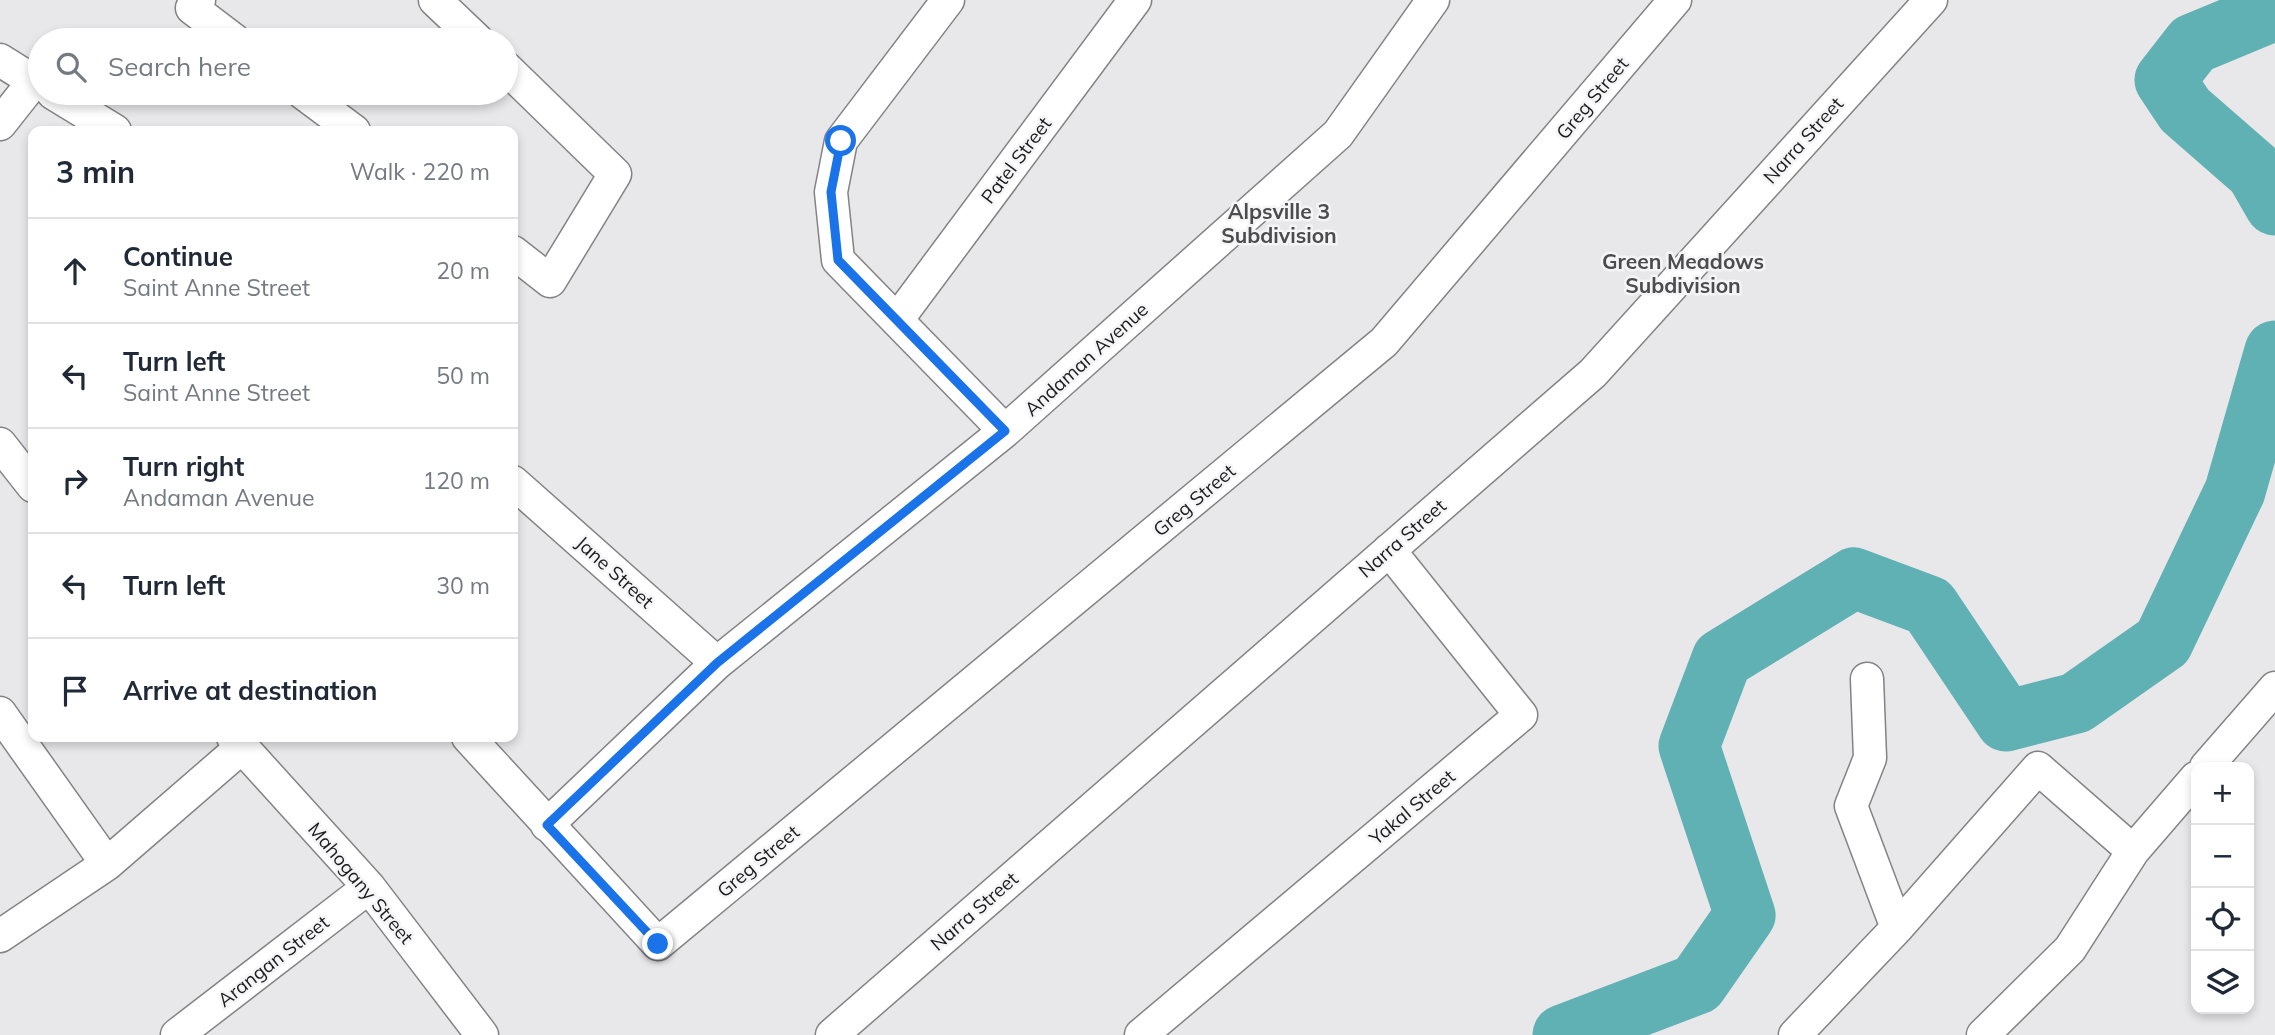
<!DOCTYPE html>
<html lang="en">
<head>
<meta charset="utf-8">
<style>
	:root { --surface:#fff; --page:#f6f6f7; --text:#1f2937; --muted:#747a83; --line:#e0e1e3 }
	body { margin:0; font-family:Mulish,sans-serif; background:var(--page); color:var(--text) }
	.controls { position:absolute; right:21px; bottom:21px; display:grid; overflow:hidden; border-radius:14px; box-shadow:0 4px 10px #0003 }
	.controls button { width:63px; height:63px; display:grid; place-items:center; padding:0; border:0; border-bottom:2px solid var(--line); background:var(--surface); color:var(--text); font:35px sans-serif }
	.stop { position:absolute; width:21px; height:21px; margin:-16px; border:5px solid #1a73e8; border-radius:50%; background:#fff }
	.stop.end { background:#1a73e8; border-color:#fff; box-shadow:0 2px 7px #0008 }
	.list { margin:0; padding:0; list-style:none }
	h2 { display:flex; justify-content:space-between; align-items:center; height:91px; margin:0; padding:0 28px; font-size:30px }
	h2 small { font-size:23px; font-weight:400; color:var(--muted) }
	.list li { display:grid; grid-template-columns:46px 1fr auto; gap:21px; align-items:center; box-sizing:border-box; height:105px; padding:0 28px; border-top:2px solid var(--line) }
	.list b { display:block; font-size:26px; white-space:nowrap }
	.list p { margin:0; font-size:23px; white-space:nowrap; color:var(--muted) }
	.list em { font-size:23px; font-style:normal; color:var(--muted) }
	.icon { flex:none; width:38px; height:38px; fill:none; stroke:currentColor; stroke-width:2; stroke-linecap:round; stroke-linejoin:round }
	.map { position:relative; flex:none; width:2275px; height:1035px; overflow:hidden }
	.search { position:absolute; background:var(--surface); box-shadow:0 4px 10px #0003; left:28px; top:28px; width:490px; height:77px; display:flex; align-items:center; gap:18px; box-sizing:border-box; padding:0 24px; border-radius:38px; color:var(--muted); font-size:26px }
	.panel { position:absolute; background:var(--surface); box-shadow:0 4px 10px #0003; left:28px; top:126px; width:490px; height:616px; border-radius:14px }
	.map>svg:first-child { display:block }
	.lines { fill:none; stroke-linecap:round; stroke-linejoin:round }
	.river { stroke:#60b1b4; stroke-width:61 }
	.street-casing { stroke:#838285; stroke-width:35 }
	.street { stroke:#fff; stroke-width:32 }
	.route { stroke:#1a73e8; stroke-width:9 }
	.labels { text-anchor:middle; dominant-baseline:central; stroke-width:5; stroke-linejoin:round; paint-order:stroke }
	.street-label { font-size:19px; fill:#1b1b1c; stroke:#f5f4f7 }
	.neighbourhood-label { font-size:21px; font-weight:bold; fill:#4c4b4e; stroke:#f5f4f7 }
</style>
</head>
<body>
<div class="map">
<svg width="2275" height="1035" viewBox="0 0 2275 1035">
	<rect width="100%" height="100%" fill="#e8e7ea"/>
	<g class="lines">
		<path class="river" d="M2275,10l-82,34 -28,36 20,30 71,62 19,33
			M1563,1035l134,-51 48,-69 -56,-169 33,-87 132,-81 75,28 77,115 70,-18 87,-61 72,-151 40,-140"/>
		<defs>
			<path id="street" d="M199,0l-7,8 42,32
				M435,0l42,40
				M948,0l-107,141 -10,51 7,68 167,171
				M0,60l40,25
				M506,68l109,106 -65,107 -37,-29
				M53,93l62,38
				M303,93l51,38
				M0,124l34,-43
				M897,320l238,-320
				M0,444l33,42
				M513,482l204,181
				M1867,679l3,79 -19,48 46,122
				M0,713l107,151
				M233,737l136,150 113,148
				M468,737l190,207 726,-602 291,-342
				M2206,767l69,-79
				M547,825l170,-162 288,-232 333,-297 95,-134
				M0,936l107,-72 135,-117
				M177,1035l192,-148
				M832,1035l761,-662 338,-373
				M1141,1035l380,-320 -132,-165
				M1795,1035l102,-107 141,-160 95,83
				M1983,1035l87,-86 63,-98 63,-73"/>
		</defs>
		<use href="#street" class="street-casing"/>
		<use href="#street" class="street"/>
	</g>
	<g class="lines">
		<path class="route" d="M658,944l-111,-119 170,-162 288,-232 -167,-171 -7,-68 10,-51"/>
	</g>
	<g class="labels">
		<g class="street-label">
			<text transform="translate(1592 98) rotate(-50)">Greg Street</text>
			<text transform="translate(1803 140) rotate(-48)">Narra Street</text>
			<text transform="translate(1016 160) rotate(-53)">Patel Street</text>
			<text transform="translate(1086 359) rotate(-42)">Andaman Avenue</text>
			<text transform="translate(1194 500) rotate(-40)">Greg Street</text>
			<text transform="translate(1402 538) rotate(-41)">Narra Street</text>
			<text transform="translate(615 572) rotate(42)">Jane Street</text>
			<text transform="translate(1412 807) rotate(-40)">Yakal Street</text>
			<text transform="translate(758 861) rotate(-40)">Greg Street</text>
			<text transform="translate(361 883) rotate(50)">Mahogany Street</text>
			<text transform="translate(974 911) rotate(-41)">Narra Street</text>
			<text transform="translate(273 961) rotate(-38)">Arangan Street</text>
		</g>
		<g class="neighbourhood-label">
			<text x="1279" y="211">Alpsville 3<tspan x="1279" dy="24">Subdivision</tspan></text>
			<text x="1683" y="261">Green Meadows<tspan x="1683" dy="24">Subdivision</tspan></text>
		</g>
	</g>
</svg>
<div class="controls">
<button>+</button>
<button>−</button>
<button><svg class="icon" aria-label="locate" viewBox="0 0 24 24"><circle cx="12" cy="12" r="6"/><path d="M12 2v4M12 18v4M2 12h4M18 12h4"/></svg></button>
<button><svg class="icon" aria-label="layers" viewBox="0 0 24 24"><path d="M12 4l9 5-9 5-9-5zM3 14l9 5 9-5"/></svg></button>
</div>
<div class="stop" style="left:841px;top:141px"></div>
<div class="stop end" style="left:658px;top:944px"></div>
<div class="search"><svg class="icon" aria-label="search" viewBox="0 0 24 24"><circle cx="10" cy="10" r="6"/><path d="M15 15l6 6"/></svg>Search here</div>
<section class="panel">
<h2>3 min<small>Walk · 220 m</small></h2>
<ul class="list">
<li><svg class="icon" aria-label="ahead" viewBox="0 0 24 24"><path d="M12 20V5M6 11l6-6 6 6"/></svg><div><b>Continue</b><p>Saint Anne Street</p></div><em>20 m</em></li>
<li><svg class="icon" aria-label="left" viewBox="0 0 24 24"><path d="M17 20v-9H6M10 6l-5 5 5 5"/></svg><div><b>Turn left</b><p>Saint Anne Street</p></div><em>50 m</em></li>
<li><svg class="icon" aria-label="right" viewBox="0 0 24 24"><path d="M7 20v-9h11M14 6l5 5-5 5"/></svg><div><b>Turn right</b><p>Andaman Avenue</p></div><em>120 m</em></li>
<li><svg class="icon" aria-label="left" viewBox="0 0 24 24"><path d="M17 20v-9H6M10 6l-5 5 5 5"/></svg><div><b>Turn left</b></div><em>30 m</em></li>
<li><svg class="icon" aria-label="arrive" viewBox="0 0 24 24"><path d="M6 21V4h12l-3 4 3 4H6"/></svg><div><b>Arrive at destination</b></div></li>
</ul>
</section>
</div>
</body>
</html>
